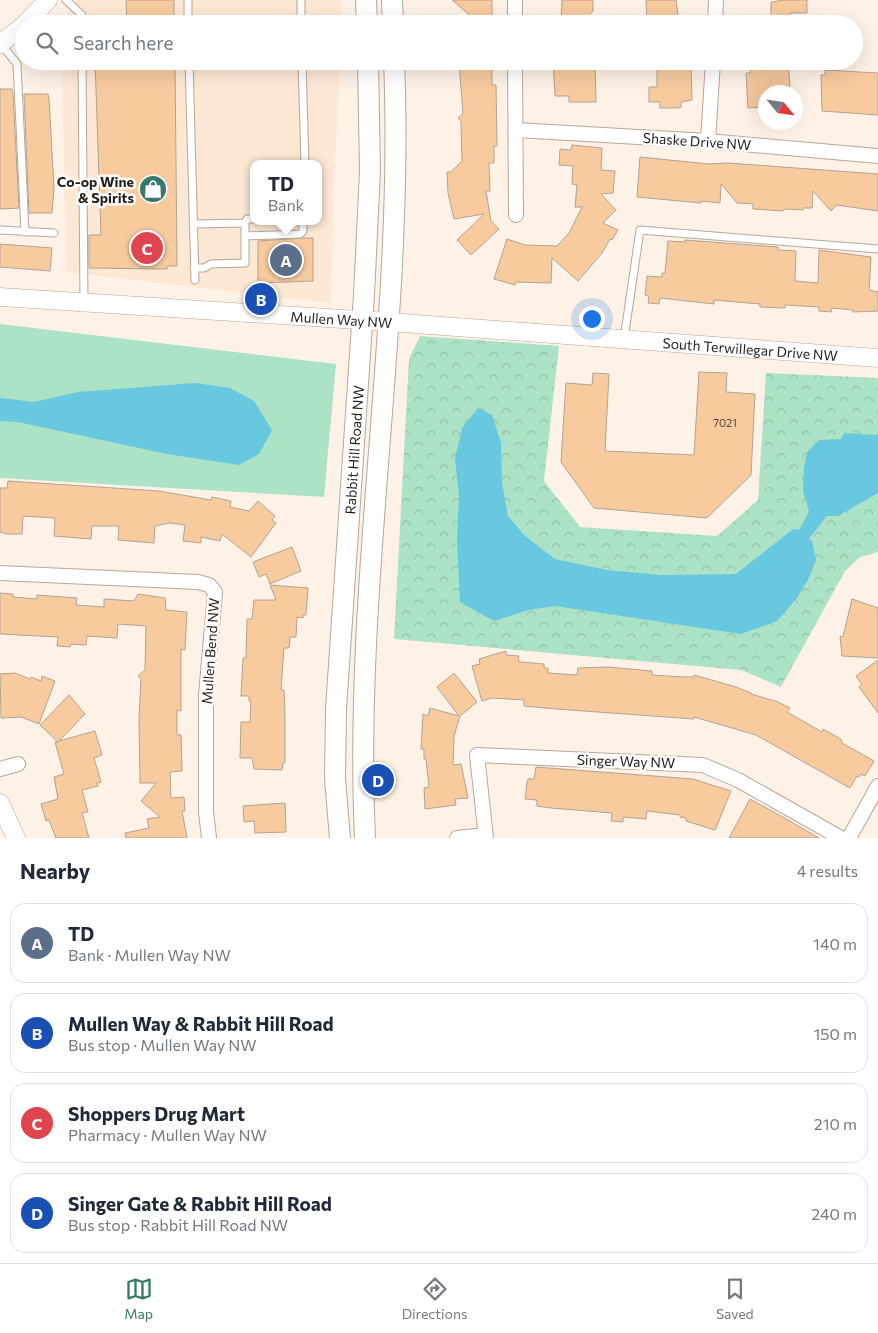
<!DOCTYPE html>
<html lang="en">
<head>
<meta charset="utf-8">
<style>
	:root { --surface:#fff; --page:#f6f6f7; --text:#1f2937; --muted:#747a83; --line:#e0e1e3; --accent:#36796b }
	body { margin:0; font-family:Commissioner,sans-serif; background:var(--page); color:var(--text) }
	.compass { position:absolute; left:758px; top:85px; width:45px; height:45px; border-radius:50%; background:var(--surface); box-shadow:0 5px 20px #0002; rotate:119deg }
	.you { position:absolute; left:591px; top:318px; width:18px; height:18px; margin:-12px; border:4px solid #fff; border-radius:50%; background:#1a73e8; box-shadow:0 0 0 8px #1a73e833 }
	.badge { display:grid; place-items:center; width:32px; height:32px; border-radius:50%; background:var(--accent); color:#fff; font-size:16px; font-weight:700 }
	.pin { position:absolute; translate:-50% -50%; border:2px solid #fff; box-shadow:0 1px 5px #0006 }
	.popup { position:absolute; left:250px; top:160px; width:72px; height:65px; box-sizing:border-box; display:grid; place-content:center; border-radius:10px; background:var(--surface); filter:drop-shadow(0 1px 4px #0005); font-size:16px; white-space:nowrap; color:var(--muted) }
	.popup b { font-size:19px; color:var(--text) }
	.popup::after { content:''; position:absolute; left:50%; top:100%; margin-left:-10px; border:10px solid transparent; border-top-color:var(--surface) }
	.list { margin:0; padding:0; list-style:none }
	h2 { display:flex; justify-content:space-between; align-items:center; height:65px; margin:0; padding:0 20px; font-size:21px }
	h2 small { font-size:16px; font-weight:400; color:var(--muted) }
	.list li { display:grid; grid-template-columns:32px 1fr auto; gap:15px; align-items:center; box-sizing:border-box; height:80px; margin:0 10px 10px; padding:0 10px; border:1px solid var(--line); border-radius:15px }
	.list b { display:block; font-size:19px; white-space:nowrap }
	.list p { margin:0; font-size:16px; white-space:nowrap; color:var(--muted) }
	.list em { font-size:16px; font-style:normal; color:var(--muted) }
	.icon { flex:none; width:28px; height:28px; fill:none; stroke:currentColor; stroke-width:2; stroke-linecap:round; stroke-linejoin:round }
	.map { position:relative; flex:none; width:878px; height:838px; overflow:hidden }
	.search { position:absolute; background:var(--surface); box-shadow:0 5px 20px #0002; left:15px; right:15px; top:15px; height:55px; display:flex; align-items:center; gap:12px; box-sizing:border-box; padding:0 18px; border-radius:28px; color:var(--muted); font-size:19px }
	.sheet { height:425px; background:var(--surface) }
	nav { display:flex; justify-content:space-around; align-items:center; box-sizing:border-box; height:70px; border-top:1px solid var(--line); background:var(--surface); font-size:14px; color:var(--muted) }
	nav a { display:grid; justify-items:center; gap:2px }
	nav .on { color:var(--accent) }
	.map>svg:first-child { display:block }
	.built { fill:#fde8d3; fill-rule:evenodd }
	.green { fill:#ace2c6 }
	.park { fill:url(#park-crowns) }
	.water { fill:#68c8df }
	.building { fill:#f8cb9f; stroke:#b1a294 }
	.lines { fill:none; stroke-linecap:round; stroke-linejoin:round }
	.service-casing { stroke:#b6a799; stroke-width:9 }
	.minor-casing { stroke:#b6a799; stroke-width:16 }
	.tertiary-casing { stroke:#b6a799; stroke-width:19 }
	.secondary-casing { stroke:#b6a799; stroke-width:22 }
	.service { stroke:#fff; stroke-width:7 }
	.minor { stroke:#fff; stroke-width:14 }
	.tertiary { stroke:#fff; stroke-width:18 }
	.secondary { stroke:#fff; stroke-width:20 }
	.labels { text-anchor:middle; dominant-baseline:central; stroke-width:5; stroke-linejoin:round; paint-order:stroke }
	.number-label { font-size:11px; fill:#594a3a }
	.street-label { font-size:14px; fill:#241f19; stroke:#fff }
	.poi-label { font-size:14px; font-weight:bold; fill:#241f19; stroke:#fff; text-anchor:end }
</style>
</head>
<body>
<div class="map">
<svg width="878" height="838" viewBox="0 0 878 838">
	<defs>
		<pattern id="park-crowns" width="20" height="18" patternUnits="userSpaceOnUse" patternTransform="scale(1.25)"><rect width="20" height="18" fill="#ace2c6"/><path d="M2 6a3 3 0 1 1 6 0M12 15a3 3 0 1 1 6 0" fill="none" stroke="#94c1aa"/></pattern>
	</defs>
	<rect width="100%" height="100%" fill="#fef2e6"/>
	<path class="built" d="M76,0h265l1,24h-281z
		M62,61h278l-6,117 -3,125 -265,-31zM254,164h64v57h-64z"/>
	<path class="green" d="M0,324l336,40 -12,133 -324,-19z"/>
	<path class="park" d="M420,336l139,10 -15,135 36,46 137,9 41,-36 8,-127 112,5v174l-18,5 -15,14 -64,116 -40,-17 -347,-31 15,-280z"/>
	<path class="water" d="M195,383l35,5 24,13 18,29 -13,24 -20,11 -72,-11 -149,-32 -18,-1v-23l34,4 44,-10z
		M478,408l14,7 9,28 1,40 6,33 16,19 31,24 52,11 53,5 76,-1 57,-45 6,1 10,-18 -6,-21 1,-23 3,-16 12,-12 22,-1 3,-6 34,2v58l-40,23h-11l-18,23 3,2 4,19 -8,20 -11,18 -20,23 -36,13 -186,-28 -27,4 -34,11 -34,-19 -3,-61 2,-45 -4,-37 7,-31z"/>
	<path class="building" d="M126,0h48v24h-47z
		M452,0h40v24h-12z
		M562,0h31v11l-6,7v6h-26z
		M646,0h30l3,24h-32z
		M784,0h23v13h-17v11h-19v-22z
		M95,61h80l2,205h-10v3l-78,-1v-33h12z
		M459,61h33v24h4l1,61h-3v17h-5l1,28h-4l5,30 8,8 -28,26 -14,-15 27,-26 -30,5 -6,-26 -1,-21h4l11,-11 -1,-40 -3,-3 5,-4z
		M595,61l1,41h-27v-6h-14l-2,-34z
		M750,61h38l2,25 -5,6h-19v15l-18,1 -2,-35h4z
		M657,62h22v4l12,-1 1,35 -11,2v5l-3,1h-18v-6h-11v-15h8z
		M825,70l53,3v42l-56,-4 -1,-36h4z
		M0,89h12l1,5 6,114 -19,1z
		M24,94h24l1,5 5,89 -2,25h-23z
		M572,145l30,3 -1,22 14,1 -2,22 -12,1 15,16 -13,13 15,7 -6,10 -2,-1 -8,14 -24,28 -26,-23 -1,25 -35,-1 -1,3 -21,-6 13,-40 18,6 32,1 12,-13 13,-26h-7l2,-22 -5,-1 1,-18 -14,-1 1,-16 11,1z
		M640,157l69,7 19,-1 150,11v37l-41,-6 -6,6 -18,-20 -1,17h-9v2l-19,-1 -1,2 -30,-2v-5l-16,-1 -16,-19 -1,19 -19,-2v2l-64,-6z
		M304,238h9v43l-55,2v-42z
		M685,240l93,7v3l18,1 -1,30 23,2 1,-33 52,7 -2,33 9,2v19l-25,1v-2l-21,-2 -1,4 -12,-1v-4l-34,-2v3l-25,-1v-3l-46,-4v4l-54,-6 -1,6 -11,-1 1,-7 -4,-1 2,-19 15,1v-4h3l3,-32 17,1z
		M0,244l52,4 -2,23 -50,-4z
		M699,372l28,1 -1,19 29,2 -4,81 -44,43 -113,-10 -33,-46 5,-79 26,2 1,-12 16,1 -4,77 89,4z
		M8,481l151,10 52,9 1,-3 19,4 -1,6 19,4 9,-10 17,15 -3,4 4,3 -25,34 -29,-23 -2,7 -19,-4v6l-18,-2 2,-16 -16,-2 -14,3 -1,17 -36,-3 1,-14h-27l-1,13 -37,-3 1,-18 -32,-2 -1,18h-16l-6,-2v-44h7z
		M292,547l9,24 -31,13 -4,-10 -7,3 -6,-15z
		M270,585l38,3 -2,27h-3v3l-6,-1 -1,20h-6l-1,11h-5l-3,42h3l1,23v50h-2l-1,7 -28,-1 -2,-11h-12l1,-36h9l1,-21h-2v-5h-8l2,-38h3l1,-39h5l2,-19h22z
		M0,593l13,1v3l24,2v-4l40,3 -1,7 28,2v-8l30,2 4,-7 27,4 1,12 21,2 -2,38 -4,-1v62l-4,-1v25h4l1,36 -12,1 1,26 13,-1 1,14h-3l5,27h-61l-1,-5 24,-5 -2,-9 13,-2 -19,-16 15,-18h-16l-1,-64 2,-40 -3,-3 7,-6 1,-44 -28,-2 -1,14 -30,-2 -1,9 -15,-1 -1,3 -13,-1 1,-9 -58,-3z
		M852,599l26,9v50l-36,-2 -2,-20 3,1z
		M506,651v4l13,1 -1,4 3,2 23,2v4h4v5l29,2 1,-7 30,-1 44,4v4l32,2h10v-2l42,12 15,6v1l27,8 12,6 -3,4 35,20 1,-3 18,10 1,4 32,18 -9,15 -4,-2 -2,3 -2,-1 -7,12 -94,-53 -62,-18v2l-138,-10 -32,-3v-6l-32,-2 -10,3 -10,-35 8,-2 -1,-5z
		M878,660v53l-19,-26 3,-2 -6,-9z
		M15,673l15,6 1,-2 10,4 1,-5 13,5 -16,43 -18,-7 -20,1 -1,-44z
		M454,673l23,29 -17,14 -6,20 -1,29 8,-1 7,34 -13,1 1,6 -31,4 -1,-21 5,-1 -3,-28h-2v-10h-3l2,-35 5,2 2,-8 29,8 -22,-29z
		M69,695l16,19 -26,27 36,-10 7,24 -8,3 7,24 -4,1 1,3 -16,4 6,22 -6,1 7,25h-33l-7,-18 -3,1 -5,-17 17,-5 -4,-22 10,-3 -9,-32h3l-18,-17z
		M536,767l157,12 38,12 -16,39 -29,-9v-3l-6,-1v-2l-33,-4 -1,8 -23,-2v5l-12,-1 1,-8 -61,-5 -14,-2v-6l-12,-1 2,-17 1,-3h6z
		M750,799l31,17 38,22h-90z
		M285,803l1,29 -31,1 -1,-12 -10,1 -1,-16z"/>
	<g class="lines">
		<defs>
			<path id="service" d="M66,0l16,15v9
				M188,0v24
				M301,0v24
				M1,44l16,20 8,168
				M82,61l2,241
				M189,61l6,219
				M302,61l3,103
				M193,224l52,-1
				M0,230l54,3
				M245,236l55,-2 3,-3v-10
				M194,268h10l7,-4 34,-1v-40l2,-4h7
				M624,339l16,-109 238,19"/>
			<path id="minor" d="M515,0v24
				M715,24l1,-24
				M515,61l1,154
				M516,130l192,11 170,15
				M708,141l5,-80
				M0,573l198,9 11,3 6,7 -9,103v117l3,26
				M0,769l18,-5
				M457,838l28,-3
				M486,838l-9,-83 226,10 35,15 103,58
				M849,838l29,-52"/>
			<g id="tertiary">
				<path d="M25,24l23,-24"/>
				<path d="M0,44l24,-19"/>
				<path id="s1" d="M0,297l389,25 489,36"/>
				<path d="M0,803l16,35"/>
			</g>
			<g id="secondary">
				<path d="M366,0l1,24"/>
				<path d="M392,0l1,24"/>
				<path id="s2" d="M340,838l-5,-59 1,-70 28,-414 6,-124 -2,-110"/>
				<path d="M365,838c-12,-259 40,-517 29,-777"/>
			</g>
		</defs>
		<use href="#service" class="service-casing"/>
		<use href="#minor" class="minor-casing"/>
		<use href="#tertiary" class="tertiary-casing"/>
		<use href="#secondary" class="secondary-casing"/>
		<use href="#service" class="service"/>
		<use href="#minor" class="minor"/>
		<use href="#tertiary" class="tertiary"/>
		<use href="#secondary" class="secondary"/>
	</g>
	<defs>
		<symbol id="shop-disc" viewBox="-11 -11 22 22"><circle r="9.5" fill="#36796b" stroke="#fff"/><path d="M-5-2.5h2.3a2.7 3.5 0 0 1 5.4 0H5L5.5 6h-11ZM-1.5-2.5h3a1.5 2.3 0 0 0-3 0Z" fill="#fff"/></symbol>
	</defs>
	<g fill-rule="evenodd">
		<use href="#shop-disc" x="137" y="173" width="32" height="32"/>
	</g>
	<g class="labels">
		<g class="number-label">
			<text x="725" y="422">7021</text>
		</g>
		<g class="street-label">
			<text transform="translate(697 141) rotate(4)">Shaske Drive NW</text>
			<text stroke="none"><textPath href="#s1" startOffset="342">Mullen Way NW</textPath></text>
			<text stroke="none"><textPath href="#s1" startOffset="752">South Terwillegar Drive NW</textPath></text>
			<text stroke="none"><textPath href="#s2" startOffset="389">Rabbit Hill Road NW</textPath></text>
			<text transform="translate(210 651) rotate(-86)">Mullen Bend NW</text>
			<text transform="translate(626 761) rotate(2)">Singer Way NW</text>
		</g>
		<g class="poi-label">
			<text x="134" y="181">Co-op Wine<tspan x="134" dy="16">&amp; Spirits</tspan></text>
		</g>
	</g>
</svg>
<svg class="compass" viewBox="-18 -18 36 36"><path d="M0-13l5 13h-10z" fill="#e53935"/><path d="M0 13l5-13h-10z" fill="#747a83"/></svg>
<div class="you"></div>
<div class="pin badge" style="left:286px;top:260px;background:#5c6f8a">A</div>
<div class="popup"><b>TD</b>Bank</div>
<div class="pin badge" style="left:261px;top:299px;background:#1a4fb4">B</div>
<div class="pin badge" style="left:147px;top:248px;background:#e0444e">C</div>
<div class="pin badge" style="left:378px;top:780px;background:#1a4fb4">D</div>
<div class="search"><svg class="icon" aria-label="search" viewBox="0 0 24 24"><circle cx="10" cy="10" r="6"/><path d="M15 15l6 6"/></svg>Search here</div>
</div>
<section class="sheet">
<h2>Nearby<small>4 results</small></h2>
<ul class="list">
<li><span class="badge" style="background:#5c6f8a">A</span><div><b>TD</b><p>Bank · Mullen Way NW</p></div><em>140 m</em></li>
<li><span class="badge" style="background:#1a4fb4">B</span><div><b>Mullen Way &amp; Rabbit Hill Road</b><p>Bus stop · Mullen Way NW</p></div><em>150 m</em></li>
<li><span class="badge" style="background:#e0444e">C</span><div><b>Shoppers Drug Mart</b><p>Pharmacy · Mullen Way NW</p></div><em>210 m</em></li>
<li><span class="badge" style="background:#1a4fb4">D</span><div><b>Singer Gate &amp; Rabbit Hill Road</b><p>Bus stop · Rabbit Hill Road NW</p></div><em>240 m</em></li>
</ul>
</section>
<nav>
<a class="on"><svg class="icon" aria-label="map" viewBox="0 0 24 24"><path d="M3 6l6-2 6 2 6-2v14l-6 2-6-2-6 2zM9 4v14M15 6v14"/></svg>Map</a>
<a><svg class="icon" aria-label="directions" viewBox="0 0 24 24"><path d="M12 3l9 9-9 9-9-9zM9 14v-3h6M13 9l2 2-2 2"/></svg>Directions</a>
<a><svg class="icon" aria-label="saved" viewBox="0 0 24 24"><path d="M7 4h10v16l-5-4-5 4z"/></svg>Saved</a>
</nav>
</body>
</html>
